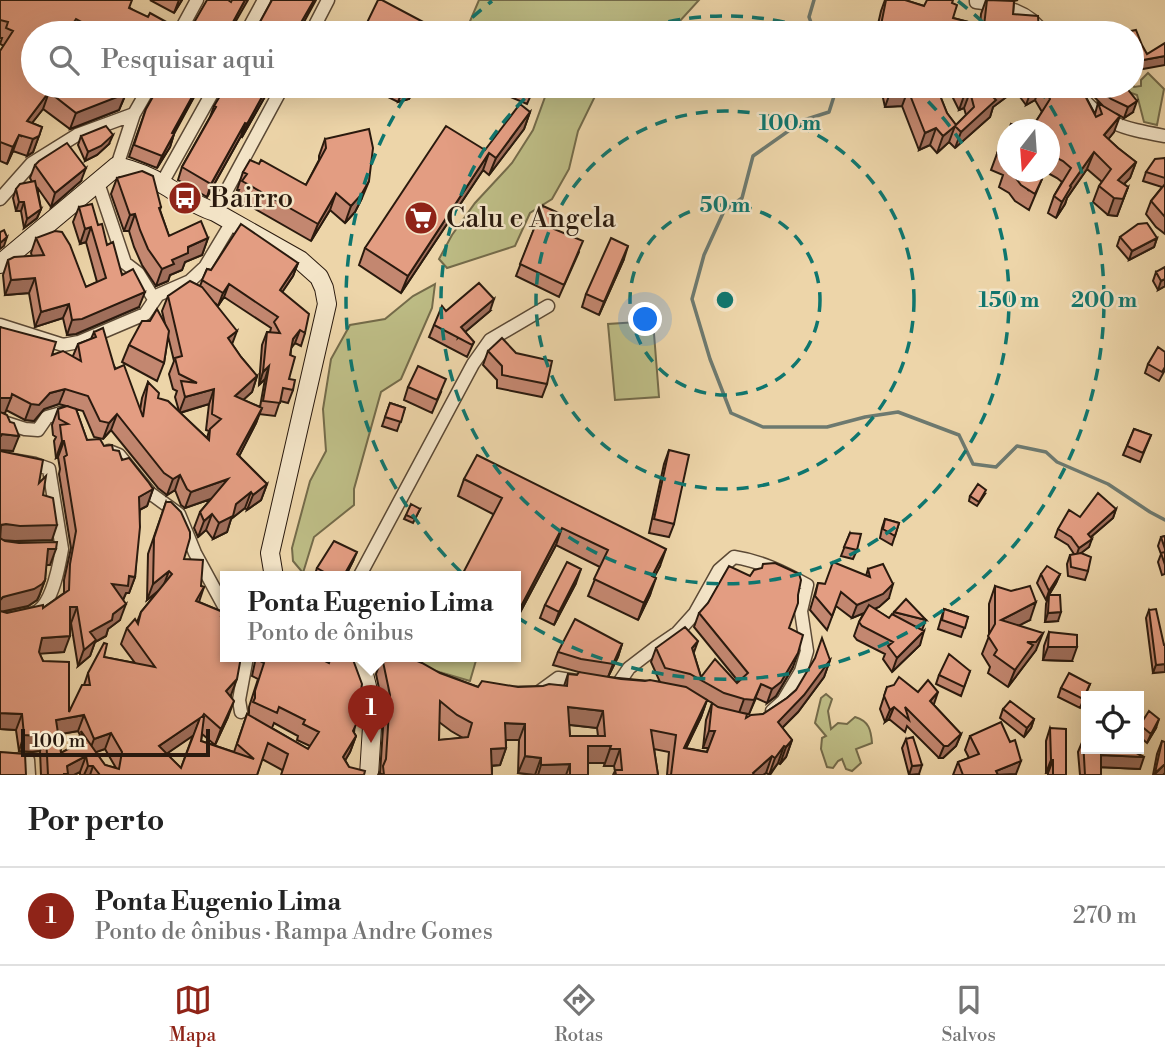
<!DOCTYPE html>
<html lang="pt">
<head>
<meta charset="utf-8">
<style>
	:root { --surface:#fff; --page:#f6f6f6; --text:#222; --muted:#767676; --line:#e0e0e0; --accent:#8f2418 }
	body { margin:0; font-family:"Libre Bodoni",serif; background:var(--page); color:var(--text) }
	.controls { position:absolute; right:21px; bottom:21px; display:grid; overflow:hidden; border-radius:0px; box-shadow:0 7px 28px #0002 }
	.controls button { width:63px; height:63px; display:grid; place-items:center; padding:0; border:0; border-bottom:2px solid var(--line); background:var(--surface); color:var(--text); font:35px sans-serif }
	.compass { position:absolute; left:997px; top:119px; width:63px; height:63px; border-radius:50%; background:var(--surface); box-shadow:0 7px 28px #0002; rotate:197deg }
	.scale { position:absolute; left:21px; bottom:18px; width:189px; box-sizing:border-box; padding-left:7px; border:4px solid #2a1a0e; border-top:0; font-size:19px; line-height:24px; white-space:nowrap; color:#2a1a0e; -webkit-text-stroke:5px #f3e4c7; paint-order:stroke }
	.you { position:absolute; left:646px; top:320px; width:24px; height:24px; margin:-18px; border:5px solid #fff; border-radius:50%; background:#1a73e8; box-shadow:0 0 0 10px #1a73e833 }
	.badge { display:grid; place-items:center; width:46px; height:46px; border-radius:50%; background:var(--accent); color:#fff; font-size:23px; font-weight:700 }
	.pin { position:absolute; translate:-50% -58px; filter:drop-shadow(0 2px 4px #0008) }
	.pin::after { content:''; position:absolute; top:37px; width:24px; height:21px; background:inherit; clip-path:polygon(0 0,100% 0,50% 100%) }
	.popup { position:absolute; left:220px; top:571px; width:301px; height:91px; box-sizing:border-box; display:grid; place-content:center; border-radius:0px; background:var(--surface); filter:drop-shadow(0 2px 5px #0005); font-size:23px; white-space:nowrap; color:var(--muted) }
	.popup b { font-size:26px; color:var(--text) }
	.popup::after { content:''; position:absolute; left:50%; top:100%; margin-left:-14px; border:14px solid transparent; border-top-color:var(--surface) }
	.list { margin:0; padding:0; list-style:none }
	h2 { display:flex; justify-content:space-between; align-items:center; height:91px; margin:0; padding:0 28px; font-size:30px }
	h2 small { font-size:23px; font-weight:400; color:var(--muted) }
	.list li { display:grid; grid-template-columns:46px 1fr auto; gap:21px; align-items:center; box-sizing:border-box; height:98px; padding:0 28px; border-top:2px solid var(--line) }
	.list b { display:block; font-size:26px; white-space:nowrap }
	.list p { margin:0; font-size:23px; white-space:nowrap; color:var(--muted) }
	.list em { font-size:23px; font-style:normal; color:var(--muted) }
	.icon { flex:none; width:38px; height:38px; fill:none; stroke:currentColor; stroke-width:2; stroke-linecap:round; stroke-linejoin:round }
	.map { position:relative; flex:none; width:1165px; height:775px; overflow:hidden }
	.search { position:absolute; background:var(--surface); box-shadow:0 7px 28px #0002; left:21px; right:21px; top:21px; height:77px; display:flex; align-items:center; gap:18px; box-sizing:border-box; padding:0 24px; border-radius:38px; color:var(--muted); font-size:26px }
	.sheet { height:189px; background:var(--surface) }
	nav { display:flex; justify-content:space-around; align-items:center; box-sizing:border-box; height:98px; border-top:2px solid var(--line); background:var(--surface); font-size:19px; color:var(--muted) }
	nav a { display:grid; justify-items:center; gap:4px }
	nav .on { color:var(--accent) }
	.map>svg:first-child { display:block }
	.green { fill:#bdbc85; stroke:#746b4a; stroke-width:2 }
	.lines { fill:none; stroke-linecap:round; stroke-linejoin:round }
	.stream { stroke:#6d796f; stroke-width:3.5 }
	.street-casing { stroke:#5b4935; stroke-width:15 }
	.secondary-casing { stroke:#2a1a0e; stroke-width:20 }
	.street { stroke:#f3e4c7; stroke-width:12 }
	.secondary { stroke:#f3e4c7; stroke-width:18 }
	.wall { fill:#c38770; stroke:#2a1a0e; stroke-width:2; fill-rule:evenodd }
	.shaded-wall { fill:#9f6e5b; stroke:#2a1a0e; stroke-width:2 }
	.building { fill:#e39d82; stroke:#2a1a0e; stroke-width:2; fill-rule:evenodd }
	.ring { fill:none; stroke:#0f766e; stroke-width:3.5; stroke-dasharray:12 9 }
	.labels { text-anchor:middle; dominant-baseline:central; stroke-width:5; stroke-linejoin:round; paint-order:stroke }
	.poi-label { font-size:28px; fill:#2a1a0e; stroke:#f3e4c7; text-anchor:start }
	.centre { fill:#0f766e; stroke:#f3e4c7; stroke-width:3.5 }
	.ring-label { font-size:21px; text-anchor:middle; font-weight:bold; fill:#0f766e; stroke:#f3e4c7; stroke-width:5; stroke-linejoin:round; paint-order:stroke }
</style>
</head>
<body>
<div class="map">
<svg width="1165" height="775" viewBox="0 0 1165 775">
	<rect width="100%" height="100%" fill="#edd5a9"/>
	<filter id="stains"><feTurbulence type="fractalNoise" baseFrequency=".00286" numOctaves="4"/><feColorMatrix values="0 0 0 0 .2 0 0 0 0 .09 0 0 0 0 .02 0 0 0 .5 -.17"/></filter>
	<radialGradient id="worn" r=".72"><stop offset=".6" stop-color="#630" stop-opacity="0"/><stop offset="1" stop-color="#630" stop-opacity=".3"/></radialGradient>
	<path class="green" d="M479,0h220l-30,33h-204z
		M1148,73l16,16 -7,36 -13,-3 -7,-27 -17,-6 -2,-3h14v-3l2,4 7,-1v-6z
		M549,86h51l-22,45 -9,38 -17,30 -22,14 -15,33 -68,22 -8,-9 13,-24 23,-32 37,-40 21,-33z
		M435,284l-3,24 -31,71 -20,13 -27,97v16l-40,32 -11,36 -10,-12 -1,-13 18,-67 16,-30 -3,-42 8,-50 19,-34 35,-6 28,-23z
		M653,321l6,76 -44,3 -7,-76z
		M406,657h71l-7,24 -65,-19z
		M826,694l6,5 -4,12 3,18 7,-6 9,1 8,-7c14,4 16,13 17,26l-16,6 5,14 -9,8 -6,-2 -4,-10 -4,2 -5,7 -6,-1 -6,-18 1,-11 4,-2 -11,-13 6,-25z"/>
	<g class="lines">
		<path class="stream" d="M814,0l-5,17 6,16
			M834,86l2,4 -7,22 -25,8 -51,36 -11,42 -18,13 -20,44 -12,44 18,60 21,54 32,14h64l38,-10 33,-5 61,23 14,29 23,3 21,-21 29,6 11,10 51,22 42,28 15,8"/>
		<defs>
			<path id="street" d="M976,0v2c26,4 53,7 67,31
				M179,33l18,-33
				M246,33l18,-33
				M311,33l17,-33
				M1073,86c27,38 48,42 92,50
				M117,166l17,-52 16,-28
				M98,183l27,80 13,10 16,26
				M162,183l54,-97
				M0,199l32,-36 45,-28 57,-21
				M215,212l68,-126
				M0,325l63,20 16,-3 66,-28 13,-19 32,-14 15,-14 27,-45
				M0,421l25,8 13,1 9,-13 14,-4 11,4
				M109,451l10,4 31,38 29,21 16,39 31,57
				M0,458l35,6 14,5 13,80 -23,1
				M359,577l114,-213 17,-24 58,-34
				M0,621c8,-2 32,-6 38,-10 15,-10 21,-45 24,-62
				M361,662l23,-4 13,5
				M616,687l13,-19 26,-20 22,-15 18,-20 24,-43 15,-13c27,4 49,15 73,28l-6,26 6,40 -6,20 -18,30 -11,10
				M536,694l22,-16 24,4
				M241,712l-2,-12 8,-43
				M0,759l28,1 1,15"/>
			<path id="secondary" d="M0,264l117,-98c16,4 33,10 47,19 17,10 32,21 51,27l85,48 19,17 5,11 3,16 -57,249 4,24
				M355,657l6,5 12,49 -4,64"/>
		</defs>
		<use href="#street" class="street-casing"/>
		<use href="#secondary" class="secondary-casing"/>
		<use href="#street" class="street"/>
		<use href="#secondary" class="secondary"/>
	</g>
	<path class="wall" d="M0,0l130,8 37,25h-134v53h100l-3,4 -2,-1 -9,21 -49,19 -27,-20 -11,14 10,4 -9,25 -6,4 -14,-5 -6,13 -7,-3v-110l4,-5 -4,-2 2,-6h-2z
		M150,0h32l-8,13z
		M885,0h20l19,6 28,-3 1,15 27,7 1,-11 5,-14h32l-4,1 -1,13 26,19h-163l5,-22z
		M200,86l-26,48 -4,13 -13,21 -28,-11 17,-48z
		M271,86l-29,51 -1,-1 -34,61 -29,-17 4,-13 28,-50 4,-11z
		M366,86h50l-7,13 -11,3z
		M485,86h50l-8,18z
		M883,86h57l1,12 6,15 9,12 10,-10 -2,-7 -5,2 -12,-24h133l15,28 3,-11 5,3 -19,-20h24l6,7 19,19 -9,6 -7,-4 -3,18 -6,7 10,9 18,14 -6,16 -6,6 4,3 -11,29 -9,-1 -15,-13 6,-16 3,-4 -15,-13 -20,29 -2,6 -9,14 -8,-5 6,-17 8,-14 -5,-4 -11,-6h3v-42h-40l2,-6 11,3 13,-4 7,-11 -7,-12 -9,5 -12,-16 -1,3 -20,15 -3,10 -35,31 -6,-6 -12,11 -7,-8 -11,5 -17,-44 -17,1 -4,-18z
		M530,112l-6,17 -35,46 -6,-5 -82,123 -42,-28 6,-17 120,-98z
		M1007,133v39h34l-3,5 4,2 -13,31 -14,-9 -6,-8 -10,-6 4,-12 -12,-5 10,-27 3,1z
		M81,136l28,8 -12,11 -12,6 -7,-16z
		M325,139l37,59 -7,14 -10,11 -15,-13 -19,31 -75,-43 3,-8h-2l6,-18 16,-8 47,21 13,-25v-4z
		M1165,158v76l-9,-7 -10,-13 5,-13 11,-14 -19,-6 3,-9z
		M35,165l46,16 -30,26 -14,-20 4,22 -4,9 -13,10 -3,-17h-5l-3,-13 3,-9 16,-7 -2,-4z
		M117,178l44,29 -1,3 9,26 39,2 -6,17 -17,7 -3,8 -12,5 -2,6 -12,5 -14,-21 -8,-18 -5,-16h-5l-13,-37z
		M543,206l12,23 24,23 -20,45 -43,-21z
		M79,207l19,18 9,20 32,62 -63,27 -9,1 -4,-17 -28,9 -6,-34 -24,2 -2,-20 5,-15 24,-4 -1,-3 5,-15 50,49 11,-5 -11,-40 -6,2 -7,-22z
		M1120,237l37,1 -3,9 -25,13 -12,-14z
		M624,259l-25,56 -17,-8 4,-13z
		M298,263l-5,13 -11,16 23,41 -4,13 -6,-3 -4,5 -2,31 4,11 -5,13 -8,-2 -5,15 -16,-2 -3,9 -17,33 28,28 -6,16 -14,10 -2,-2 -14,11 -4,13 -14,7 -7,-9 -8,7 -4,-9 6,-16 11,-13 -26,9 -4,-3 -6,-15 -8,5 -9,-7 -47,-58 -8,9 -9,-2 -11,-26 -7,-2 11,31 26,10 40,39 -6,17 -7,4 -5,67 -6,16h-3l-3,7 -3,20 -12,9 -2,7 -11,6 -5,14 -12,10 -7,-43h-1l-6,29 -25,1 30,59 15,-27 4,-12 16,-16 31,6 -14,-19 6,-16 10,-6 4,-10 17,-20 -11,8 1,-46 18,-52 18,57 17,27 3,1 -5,15 24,10 -2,4 10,79 -3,22 -13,28 -13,-11 -1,7 33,11 13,-38 1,1 1,-2v-6l9,-28 -6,-3 4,-19h61l42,48 -3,8 -2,20 2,3 -6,16 -5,8 4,7 -67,3 -20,-11 -5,16h-177v-3l-6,3h-33l-1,-24 -8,1 -13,-1 -3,-21 -16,-1v-278l39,32 4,12 9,45 -37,1 -12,-1 47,25h-4l-1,15 -6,16 -2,4 -9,6 -26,6 5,1 36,-5 21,-15v-13l7,-32 -12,-74 1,-5 -2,-12 -2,1 -2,-17 2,-4 -3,-2 -1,-10 6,-16 8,-3 -7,-2 -15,5 -10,12 -9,-1 -19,-10 -1,3 8,38 -13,-1v-123l52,28 21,1 5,-12 13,-5 3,-7 46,78 2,-12 6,-16 10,16 21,13 -4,-14 2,-6 -4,-2 -4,-15 5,-13 -6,-25 -4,27 -7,18 -35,-19 7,-17 36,-21 -3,-13 6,-15 32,-10 7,-17 4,1zM224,297l47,31 -1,4h-3l-5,13 -3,40 6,-6 -5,28 -17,-7 9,-8 5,-16 -16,-19 -9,-13 -17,-41 3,3zM209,404l-3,26 3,1 -2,7 -27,-25zM274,723l24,13 -1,4 13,6 -2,3 -36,-21zM78,731l2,4 -4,10 -15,8 -2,-19zM193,735l-12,33 -15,-14zM105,749l11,19 -11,-3 -10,-13z
		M1156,272l9,14 -7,4 -5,-9z
		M446,311h44l-25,21 9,10 -7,15 -38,-20 5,-12z
		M488,351l59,33 -5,13 -45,-9v-8l-14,-15z
		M1148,364l17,6 -6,11 -14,-8z
		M408,387l33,5 -9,21 -28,-13z
		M390,403l15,5 -8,23 -15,-5z
		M1134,429l17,6 -11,27 -17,-7z
		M669,450l5,74 -5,13 -20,-4 15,-69z
		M464,479l196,87 -6,11 -4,18 -12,25 -50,-24 12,-29 -44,-22 -40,75v-43l-23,-63 -35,-18z
		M985,494l-8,12 -8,-5 1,-5z
		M420,509l-7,14 -9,-4 2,-4z
		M1116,509l-3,9 -22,19 -2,10 -8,6 7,18 -3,9 -17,-4 -1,-12 3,-9 4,-1 -6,-9 -13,-8 3,-8 22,-12z
		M885,519l14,4 -7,22 -12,-7 2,-10z
		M850,533l7,17 -4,9 -12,-3z
		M1165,536v38l-3,1 -4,-13 3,-8 -3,-8 3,-9z
		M353,561l-8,16h-31l3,-9z
		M868,569l21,29 -10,9 -5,2 15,9 4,-3 1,-3 32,8 -4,10 -2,15 -28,27 -9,-13 2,-5 -28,-14 -3,-4 5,-14 5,-9 -12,5 -16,-12 -9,24 -17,-20 8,-27 7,1 41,-8z
		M1041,574h19l-4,9 -10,17 -9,-17z
		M576,583l-22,42 -14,-7 5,-13z
		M995,586l35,34 -11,5 17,25 -28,37 -20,-14 2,-6 -8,-13 7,-18v-32z
		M1049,595l9,26 -13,1 1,-18z
		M944,609l24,8 -7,20 -23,-8z
		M1149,610l15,35 -11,28 -7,-55z
		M699,613l90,15 4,39 -17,29 -9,7 -11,-5 -7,16h-3v4l17,-4 24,-16 43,-38 -6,17 -26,35 -16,16 10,12 -6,17 -6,7 -2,-1 -8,12 -4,-2 -3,2h-96l2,-23 -15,-3 4,26h-45l2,-4 -1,-5h-10l1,-3h-17v12h-53l-17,-2 1,-33h-13v8l-6,17 -8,1v9h-114l1,-2 1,1 4,-62 -8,-38 6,-17 58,16 38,14 86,-1 4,-12 9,1 2,-3 -26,-7 5,-13 64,-8 -4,13 -10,20 52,5 -9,-20 5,-14 38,6 7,23 36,6 1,-2 -44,-54zM707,700l5,3 -6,17 -3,28h5l-1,4 -21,-4 15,-31zM439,722l12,9 12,7 -24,2zM569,725l28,3 1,8h-28z
		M1049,632l23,29 -29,-1 1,-14z
		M970,671l-9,25 -25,-12 3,-9z
		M1090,684l-10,24 -22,-11 3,-9z
		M887,687l46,17 28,30 -5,12 -13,12h-4l-32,-32 -2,6 -16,-13 -4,3 -5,-13z
		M1003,709l31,10 -3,9 -7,9 -24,-19z
		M1140,725l16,3 -9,15 -8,-7z
		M1050,728l16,47h-18v-2h-2v-32z
		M970,736l40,6 6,32 -2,1h-61l5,-13 11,-4 -4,-8z
		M906,739l13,35 -10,1 -7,-27z
		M1083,740l57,29 -39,-2v8h-21l-2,-23z
		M1162,741l3,32 -2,2h-10l4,-21z"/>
	<path class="shaded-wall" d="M179,0h3l-8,13z
		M245,0h3l-19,33h-2z
		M314,0h2l-18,33h-3z
		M76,19l-5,14h-4z
		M1165,56v9l-33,6v-9z
		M129,86l-10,24 -49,19 6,-16z
		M198,86h2l-33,59 5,-12z
		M268,86h3l-29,51 5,-13z
		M404,86h12l-7,13 -11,3z
		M1006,86h10l-3,6 -20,15 -3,10 -35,31 6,-16 31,-36z
		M1036,86h4l-5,14 -9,5 6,-17z
		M891,90h17l-6,16 -17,1z
		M49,92l-6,17 -22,28 6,-16z
		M970,92l-6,16 -5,2 6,-17z
		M1137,101l-4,11 -9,6 4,-11z
		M530,112l-6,17 -35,46 7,-17z
		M1120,116l-6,16 -16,20 6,-17z
		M245,123l-4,13 -34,61 4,-13z
		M955,126l-6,16 -12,11 6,-17z
		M936,128l-6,17 -11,5 6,-17z
		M174,134l-4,13 -13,21 5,-12z
		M19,135l-6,16 -6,13 6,-17z
		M113,135l-4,9 -12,11 -12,6 3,-9z
		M39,136l-6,16 -6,4 6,-17z
		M1094,152l-7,17 -20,29 -2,6 -9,14 6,-16 8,-16z
		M489,153l-6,17 -82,123 7,-17z
		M1136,162l-6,16 -18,18 6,-16z
		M86,168l-5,13 -30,26 4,-14z
		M1036,172h5l-13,19 6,-16z
		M369,181l-7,17 -7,14 -10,11 6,-17z
		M1128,187l-11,29 -9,-1 6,-17z
		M336,193l-6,17 -19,31 7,-17z
		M19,202h5l-3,9h-5z
		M41,209l-4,9 -13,10 3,-9z
		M135,214l-6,17h-5l6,-16z
		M91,227l-5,15 -6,2 5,-15z
		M7,237l-3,9 -4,3v-6z
		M208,238l-6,17 -17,7 -3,8 -12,5 -2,6 -12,5 6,-17 10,-9 16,-13z
		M1157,238l-3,9 -25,13 3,-9z
		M628,246l-4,13 -25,56 5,-13z
		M298,263l-5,13 -18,27 5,-13z
		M35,278l-6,15 -24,2 6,-15z
		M1165,279v7l-7,4 3,-9z
		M229,284l-5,13 -6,9 5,-13z
		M145,292l-6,15 -63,27 -9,1 5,-15z
		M494,299l-4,12 -32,27 3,-11z
		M69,304l-6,14 -28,9 6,-15z
		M300,330l-5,13 -7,9 5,-13z
		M237,331l-6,16 -3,-9z
		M269,366l-4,13 -6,6 4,-13z
		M257,376l-5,16 -22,20 5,-16z
		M65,389l-6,15 -15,5 -10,12 -9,-1 6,-16 19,-11z
		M214,389l-5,15 -30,9 6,-16z
		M0,398h11l-6,15h-5z
		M262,408l-6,15 -24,47 5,-16z
		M117,414l-6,16 -8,9 6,-16z
		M2,434l17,2 -6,15 -13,-1v-13z
		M62,441h2l-6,16 -2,1z
		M180,475l-5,15 -8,5 6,-16z
		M228,479l-6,16 -37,13 6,-16z
		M267,484l-6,16 -14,10 6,-15z
		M153,489l-6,17 -14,7 6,-16z
		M251,492l-6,16 -14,11 -4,13 -14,7 6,-16 17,-19z
		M1116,509l-3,9 -28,24 3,-8z
		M212,514l-6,16 -8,7 6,-16z
		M6,524l51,1 -5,15 -37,1 -15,-1 1,-15z
		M562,528l-6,17 -40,75 2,-8z
		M1092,539l-3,8 -13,10 3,-9z
		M48,549h8l-6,16h-8z
		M666,549l-6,17 -14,27 6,-17z
		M357,552l-4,9 -8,16h-2z
		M581,569l-5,14 -22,42 5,-13z
		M169,571l-6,16 -16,13 6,-16z
		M1060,574l-4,9 -10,17 3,-9z
		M129,576l6,1 -6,16h-3l-4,9 -10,-18z
		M656,578l-6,17 -12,25 6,-17z
		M45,580l-6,16 -2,4 -9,6 -28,6v-12l3,-3z
		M893,584l-4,14 -10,9 -27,11 5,-13z
		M1036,602l-6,18 -35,18 6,-18z
		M126,604l-6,16 -12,9 -2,7 -11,6 -5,14 -12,10 12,-34z
		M70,607h7l-6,16 -7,1z
		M1061,612l-3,9 -13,1 3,-9z
		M924,631l-4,14 -28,27 5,-14z
		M1043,633l-7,17 -28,37 7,-17 12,-28z
		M70,636l-6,16 -27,2 5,-16z
		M698,641l-5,14 -1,-7z
		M622,644l-4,13 -10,20 5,-13z
		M1048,647h29l-5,14 -29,-1z
		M798,653l-5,14 -17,29 -9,7 5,-14z
		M830,660l-6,17 -26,35 -26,26 6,-16z
		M1165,664v8l-12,1 3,-8z
		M237,679l-6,16 -10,12 5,-16z
		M761,684l-12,30 -10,-1 5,-14z
		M938,692l-4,12 -9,9 5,-12z
		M707,700l-6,17 -23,48 6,-17z
		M234,701l-6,16 -13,28 6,-16z
		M568,707l35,4 -6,17 -35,-4z
		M894,707l-5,12 -4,3 5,-12z
		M0,713l22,1 -6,16 -16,-1z
		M84,715l-6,16 -28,5 6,-16z
		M200,718l-6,17 -41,28 6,-17z
		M1034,719l-3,9 -7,9 3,-9z
		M1159,719l-3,9 -9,15 4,-9z
		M505,723l20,1 -6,16h-20z
		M709,731h6l-6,17h-6z
		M111,733l-6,16 -17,6 6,-16z
		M961,734l-5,12 -13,12h-4l5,-12z
		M24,735h22l-6,16 -8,1 -13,-1z
		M356,736l-6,16 -12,21 5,-16z
		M792,740l-6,17 -6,7 6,-17z
		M588,746h23l-6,17h-23z
		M784,746l-6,17 -9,12 6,-17z
		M506,748l-6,17 -15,1 6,-17z
		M610,749h10l-6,17h-10z
		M1101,755l43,2 -4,12 -43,-2z
		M86,756l-6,16 -6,3h-10l3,-9z
		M525,756l16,2 -6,17 -17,-2z
		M772,756l-6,17 -3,2h-11l1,-2z
		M1051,760h2l-5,13h-2z
		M1021,761l-5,13 -21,1 1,-4z
		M570,764l-4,11h-28l3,-10z
		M1165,764v9l-2,2h-9z
		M922,765l-3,9 -10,1 3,-9z
		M88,766h5l-3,9h-6z"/>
	<path class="building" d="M0,0h132l-3,8 19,9 2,-4 20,11 -5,9 -4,-3 -2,3h-57l-26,-14 -9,14h-34v53h96l-4,8 -49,19 -27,-21 -22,29 15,6 -3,9 -6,3 -14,-4 -6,12 -13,-5v-91l13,-20 -7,-3 2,-6 -8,-2z
		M207,0h21l3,2 1,-2h13l-18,33h-39z
		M272,0h42l-19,33h-41z
		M378,0h4l60,32 -80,1z
		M886,0h19l19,6 3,-6h26l-1,3 5,2 -4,13 31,8 3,-26 27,1 -1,13 25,2 1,17h-155l-3,-8z
		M1136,30l6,15 5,9 18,-11v13l-33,6v-29h-11z
		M159,86h39l-26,47 2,1 -12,22 -28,-11 12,-36z
		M226,86h42l-21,38 -2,-1 -34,61 -29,-17 34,-60 -2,-1z
		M520,86h14l-3,5z
		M890,86h50l1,12 6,15 9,12 18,-18 -4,-15 -5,1 -3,-7h44l-14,10 4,4 -35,32 -6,-6 -12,10 -7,-8 -11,5 -17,-43h-17z
		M1042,86h38l16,31 6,-3 -4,-11 22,13 -16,19 14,13 18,14 -18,18 10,7 -5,12 -9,-1 -15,-12 12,-17 -17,-17 -24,34 1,1 -9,15 -8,-6 17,-28 -8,-7 -14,-7v-24h-40l2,-6 11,3 2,-5 11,1 15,-24z
		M1097,86h11l6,7 9,-7h2l12,15 -9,6 -17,-8 -9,-7z
		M520,104l10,8 -34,46 -7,-5 -81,123 -43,-28 81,-122 39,24z
		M106,126l7,9 -12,11 -13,6 -7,-16z
		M369,129l4,19 -4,33 -8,14 -10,11 -15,-13 -18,31 -76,-43 5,-7 -4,-2 7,-12 9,4 2,-4 45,25 20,-37 -1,-9z
		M1007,136v22l-10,-4 4,-11 4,2z
		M67,143l19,25 -31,25 -20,-28 4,-4z
		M1165,158v20l-19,-6 9,-13z
		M1007,165v7h29l-2,3 8,4 -7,15 -14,-9 -6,-8 -10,-7z
		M142,171l11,5 8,31 -2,1 10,28 32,-15 7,17 -20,9v6l-16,7 2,4 -12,5 -14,-20 -8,-19 -5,-16 -5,1 -13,-37z
		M35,181l6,28 -14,10 -3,-17h-5l-3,-13 4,-5z
		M1165,184v33l-14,-16z
		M92,204l6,21 4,-1 5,21 6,-3 9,33 11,-6 12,23 -63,27 -10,1 -3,-16 -28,8 -6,-34 -24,2 -3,-20 6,-3 30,-2 -8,-17 19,-7 7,1 8,13 16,42 20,-9 -15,-51 -6,2 -6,-22z
		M543,206l18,8 -7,15 29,12 -19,44 -44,-21z
		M1147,223l10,15 -25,13 -12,-14 18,-13z
		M241,224l57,39 -18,27 29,24 -4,19 -5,-3 -7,9 -3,16 5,2 -6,22 6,1 -2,10 -10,-2 -3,15 -17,-2 6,-35 -6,6 4,-40 13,1 -6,-11 4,-5 -49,-33 -6,9 -21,-13 5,-11 4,1z
		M4,230l3,7 -7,6v-11z
		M611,238l17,8 -24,56 -18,-8z
		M1165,267v12l-4,2 -5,-9z
		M190,281l12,6 35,44 -9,7 13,19 16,19 -22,20 27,12 -25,46 30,30 -14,11 -2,-3 -15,12 -3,12 -14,7 -7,-9 -8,7 -4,-9 28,-33 -37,13 -4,-3 -7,-14 -7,4 -9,-6 -47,-59 -8,9 -9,-2 -12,-25 -23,-7 -15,4 -11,12 -8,-1 -19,-10 -1,4h-11v-71l56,15 -4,13 11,-4 18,10 -3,-17 18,-7 -2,-5 9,-4 12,41 9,-4 19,52 5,-35 11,11 -1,5 10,3 41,39 1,-11 11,-10 -9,-5 2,-25 -29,8 -4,-16 16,2 -18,-9 -4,-16 7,-2 -14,-60z
		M479,283l15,16 -33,28 13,15 -2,3 -38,-20 8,-19 4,5z
		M157,309l12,22 -5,32 -35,-18 13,-24h8z
		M502,338l14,15 36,8 -5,23 -45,-9v-9l-14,-15z
		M1158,347l7,5v15l-3,5 -14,-8z
		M418,366l28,13 -9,21 -29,-13z
		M390,403l15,5 -4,14 -16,-5z
		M67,406l9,3 11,31 13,-1 4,7 8,-1 1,5 6,1 3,9 7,-2 20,25 4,6 -14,8 1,30 -5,50 -6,-1 -1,10 -16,-2 14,20 -13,10 -1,6 -22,12 6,8 -12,10 -7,-43h-7v29l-28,2 -3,14 4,9 26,1v50l13,-27h8l-2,-12 16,-30 3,1 -3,13 51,10 -28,-39 8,-9 3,5 3,-12 31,-38 -3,-3 -16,13 1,-46 12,-36h5l10,10 9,20v6l-6,21 19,1 -2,26 3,1 -8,14 27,11 -2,4 5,2v39h15l-4,22 -11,12 8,10 -13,28 -17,-15 -2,3h2l-3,24 53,18 -17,-15 10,-30 61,35 11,-17 -16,-8 2,-4 -26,-13 -2,6 -24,-11 2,-4v-7l9,-28 -6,-3 1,-3h58l12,6 2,-6h21l10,27 -3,21 -5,7 6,4 -7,15 3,5 -13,21 6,10 16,4 -1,4h-83l7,-21 -20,-11 -11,32h-157l-7,-9h-5l-2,-10 -19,10 1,8h-4v1h-16l-2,-40 -8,1 -14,-1 -2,-21 -22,-1v-102l7,2 36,-8v3l26,-18 1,-26 6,-33 -12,-74 3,-2 -3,-14h-2l-2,-16 8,-1 -9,-5 -1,-10zM84,715l10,24 17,-6 11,19 -3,17 -14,-4 -24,-34 2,10 -22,12 -5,-33zM200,718l-19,50 -22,-22z
		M0,412l7,3 3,7 4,1 5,13 -17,-2 -2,3z
		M1134,429l17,6 -8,18 -16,-7z
		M669,450l20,5 -15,69 -20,-5z
		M0,451l43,9 -4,23 7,-7 -3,19 10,3 4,27 -37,1 -14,-2 -6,1z
		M477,455l189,94 -14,27 4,2 -12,25 -50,-24 14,-29 -46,-22 -44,84 -2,-1v-34h-55l41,-79 -38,-19z
		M978,484l8,6 -7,12 -9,-6z
		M1098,493l18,16 -28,25 4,5 -13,9 -8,-11 -13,-8 11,-19 11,7z
		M411,504l9,5 -5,10 -9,-4z
		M885,519l14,4 -4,13 -12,-7z
		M850,533l11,1 -4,16 -13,-3z
		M1165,536v13l-4,-12z
		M0,538l5,3 14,2 38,-1 -1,7h-8l-3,31 -3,4 -8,5 -31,8 -3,3z
		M334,541l23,11 -14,25h-10l-16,-9z
		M1165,552v13l-4,-12z
		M1081,553l10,4 -3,14 -17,-4 -1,-12z
		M567,562l14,7 -22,43 -14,-7z
		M833,562l37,15 -2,-8 15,-5 10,20 -10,10 -26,11 -16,-13 -9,24 -17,-20 3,-13 7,1z
		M775,563l24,11 2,6 -3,15v8l-9,25 14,7 -5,18 -17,29 -9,7 -11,-5 -7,16 -10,-1 -20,-6 -34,-19 -25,-6 -9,-20 29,-21 13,14 -6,7 9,29 14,-18 22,24 11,-10 -49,-60 9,-10 21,-37 21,10 4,-6 8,-2 1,-4z
		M1047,566l13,8 -11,17 -8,-17z
		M995,586l16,5 19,-5 6,16 -35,18 42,13 -7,9h-9l6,3 -18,25 -21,-15 3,-5 -9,-14 7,-12z
		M1049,595h11l1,17 -13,1z
		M906,599l20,21 -32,-8z
		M869,605l20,13 3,-4 32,17 -27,27 -9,-12 5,-4 -31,-16 -3,-4z
		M944,609l24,8 -3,11 -23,-8z
		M1156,609l8,36h1v19l-9,1 -7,-55z
		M575,619l47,25 -9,20 -32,-5 -23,-7z
		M1049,632l28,3v12h-29z
		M822,638l8,22 -26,35 -26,27 14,18 -6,7 -2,-1 -9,12 -3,-2 -19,17 1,2h-83l5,-40 -25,-5 7,45h-42l-1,-5h7l-2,-21h-10l1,-3h-23v29h-18v-11l-29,1v-7l-16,-2v-32l-20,-1 1,25 -15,1 1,26h-113v-2l5,2 -1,-9 3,-7 4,-64 -8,-38h26l14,6 18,10 38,14 4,-6 36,6 25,-1 6,-2 18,2 1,-12 9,1 2,-3 42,7 24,2 5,-1 36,7 21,13 -23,48 23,4 8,-21h-6l3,-28 6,4 29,7 -1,4 5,-3 12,-1 24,-16 9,-8 19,-32zM440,701l17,14 15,8 -4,14 -29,3zM568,707l35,4 2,25h-35z
		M949,654l21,17 -6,16 -25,-12z
		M1069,673l21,11 -7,15 -22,-11z
		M899,677l19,15 10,-12 10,12 -8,9 31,33 -13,12h-4l-39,-39 4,13 -15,-13 -4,3 -6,-14 3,-9 7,-2z
		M1010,701l24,18 -7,9 -24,-19z
		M1149,711l10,8 -8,15 -11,-9z
		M1001,722l9,20 5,-2 6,21 -25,10 2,4h-35l-5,-13 21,-8 -9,-18z
		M1050,728l16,1v46h-13v-15h-2z
		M913,737l9,28 -10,1 -6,-27z
		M1083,740h3v9h43l15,8 -43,-2v20h-16z
		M1162,741l3,1v22l-10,9z
		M0,752l25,2 1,21h-26z"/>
	<g class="ring">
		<circle cx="725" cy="300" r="95"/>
		<circle cx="725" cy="300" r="189"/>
		<path d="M628 33A284 284 0 0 1 822 33M913 87A284 284 0 1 1 537 87"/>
		<path d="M457 32A379 379 0 0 1 492 1M958 1A379 379 0 0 1 993 32M1039 88A379 379 0 1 1 411 88"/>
	</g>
	<defs>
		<symbol id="bus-disc" viewBox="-11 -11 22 22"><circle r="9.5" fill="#8f2418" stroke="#f3e4c7"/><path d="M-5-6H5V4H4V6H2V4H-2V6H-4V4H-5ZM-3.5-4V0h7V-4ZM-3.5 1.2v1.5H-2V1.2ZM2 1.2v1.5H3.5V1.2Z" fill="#fff"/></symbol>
		<symbol id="supermarket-disc" viewBox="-11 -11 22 22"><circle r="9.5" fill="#8f2418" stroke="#f3e4c7"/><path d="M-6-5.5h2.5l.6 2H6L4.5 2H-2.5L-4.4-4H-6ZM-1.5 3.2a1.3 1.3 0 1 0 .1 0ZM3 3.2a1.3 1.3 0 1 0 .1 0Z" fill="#fff"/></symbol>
	</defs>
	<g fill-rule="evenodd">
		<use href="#bus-disc" x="166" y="179" width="38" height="38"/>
		<use href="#supermarket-disc" x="402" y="199" width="38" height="38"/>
	</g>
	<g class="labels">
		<g class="poi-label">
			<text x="210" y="198">Bairro</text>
			<text x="446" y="218">Calu e Angela</text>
		</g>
	</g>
	<circle cx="725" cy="300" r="10" class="centre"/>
	<g class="ring-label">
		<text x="790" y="130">100 m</text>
		<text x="725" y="212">50 m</text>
		<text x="1009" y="307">150 m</text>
		<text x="1104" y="307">200 m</text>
	</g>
	<rect width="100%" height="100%" filter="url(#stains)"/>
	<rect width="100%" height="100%" fill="url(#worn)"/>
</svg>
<div class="controls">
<button><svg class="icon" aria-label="locate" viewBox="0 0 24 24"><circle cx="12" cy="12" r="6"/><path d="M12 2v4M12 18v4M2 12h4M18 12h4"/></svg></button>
</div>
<svg class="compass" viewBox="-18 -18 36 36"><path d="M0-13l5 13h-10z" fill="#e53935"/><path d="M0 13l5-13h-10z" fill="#767676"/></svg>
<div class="scale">100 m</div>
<div class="you"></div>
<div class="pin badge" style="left:371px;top:743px">1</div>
<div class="popup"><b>Ponta Eugenio Lima</b>Ponto de ônibus</div>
<div class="search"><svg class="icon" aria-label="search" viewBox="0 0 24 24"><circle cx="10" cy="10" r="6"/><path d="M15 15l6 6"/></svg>Pesquisar aqui</div>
</div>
<section class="sheet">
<h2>Por perto<small></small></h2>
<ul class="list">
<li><span class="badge">1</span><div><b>Ponta Eugenio Lima</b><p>Ponto de ônibus · Rampa Andre Gomes</p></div><em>270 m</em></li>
</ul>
</section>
<nav>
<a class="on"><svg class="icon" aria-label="map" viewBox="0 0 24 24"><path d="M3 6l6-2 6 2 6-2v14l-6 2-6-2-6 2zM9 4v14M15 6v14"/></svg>Mapa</a>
<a><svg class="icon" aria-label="directions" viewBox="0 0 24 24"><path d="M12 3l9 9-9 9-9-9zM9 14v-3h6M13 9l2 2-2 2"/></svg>Rotas</a>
<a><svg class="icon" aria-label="saved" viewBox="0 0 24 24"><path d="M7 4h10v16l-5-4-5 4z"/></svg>Salvos</a>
</nav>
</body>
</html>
